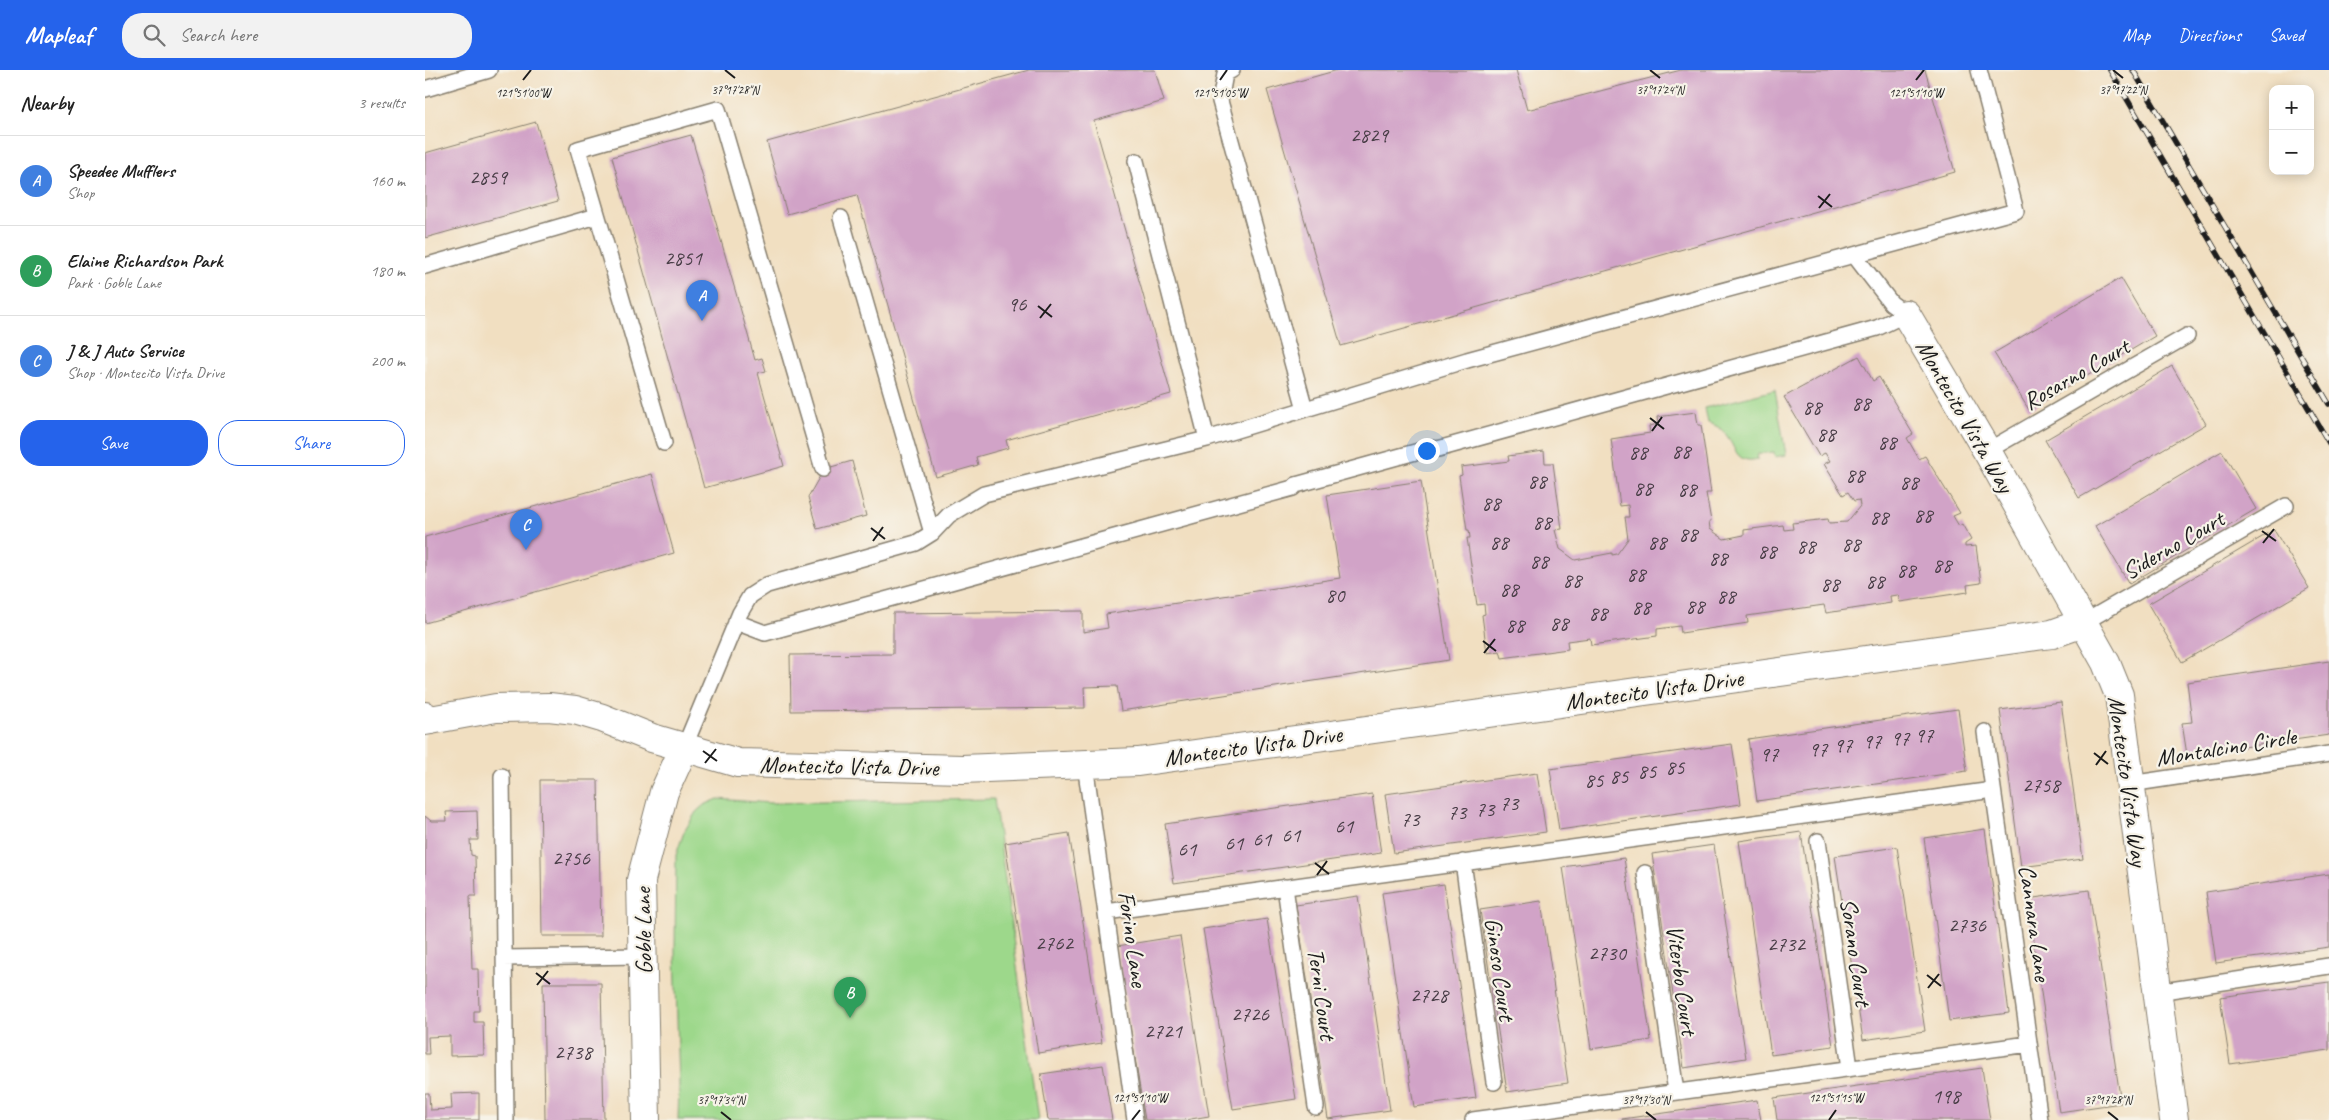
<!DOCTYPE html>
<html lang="en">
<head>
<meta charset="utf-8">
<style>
	:root { --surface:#fff; --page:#f2f2f2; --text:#222; --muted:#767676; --line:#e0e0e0; --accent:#2563eb }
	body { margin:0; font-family:Caveat,sans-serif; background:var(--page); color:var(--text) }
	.controls { position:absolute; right:15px; top:15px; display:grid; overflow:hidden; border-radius:10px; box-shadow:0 2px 12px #0003 }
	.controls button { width:45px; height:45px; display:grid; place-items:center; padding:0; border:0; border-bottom:1px solid var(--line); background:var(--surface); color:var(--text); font:25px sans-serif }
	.you { position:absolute; left:1001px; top:380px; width:18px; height:18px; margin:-12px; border:4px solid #fff; border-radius:50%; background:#1a73e8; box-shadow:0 0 0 8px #1a73e833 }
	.badge { display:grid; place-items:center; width:32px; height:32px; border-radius:50%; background:var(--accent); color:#fff; font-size:16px; font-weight:700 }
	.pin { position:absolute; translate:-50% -41px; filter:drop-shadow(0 1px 2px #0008) }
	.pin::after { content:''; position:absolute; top:26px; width:18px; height:15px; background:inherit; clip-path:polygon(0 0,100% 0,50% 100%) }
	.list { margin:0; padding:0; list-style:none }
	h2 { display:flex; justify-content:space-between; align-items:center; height:65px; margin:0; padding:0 20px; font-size:21px }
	h2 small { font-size:16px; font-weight:400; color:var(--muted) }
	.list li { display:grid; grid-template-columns:32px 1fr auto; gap:15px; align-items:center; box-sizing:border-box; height:90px; padding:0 20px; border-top:1px solid var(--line) }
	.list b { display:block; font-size:19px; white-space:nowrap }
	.list p { margin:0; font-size:16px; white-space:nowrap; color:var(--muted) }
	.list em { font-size:16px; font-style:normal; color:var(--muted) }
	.actions { display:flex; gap:10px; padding:15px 20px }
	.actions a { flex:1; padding:11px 0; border:1px solid var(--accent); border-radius:20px; text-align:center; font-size:18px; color:var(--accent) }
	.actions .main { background:var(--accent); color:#fff }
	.icon { flex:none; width:28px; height:28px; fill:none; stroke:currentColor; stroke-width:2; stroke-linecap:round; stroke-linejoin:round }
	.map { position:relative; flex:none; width:1904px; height:1050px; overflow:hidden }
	header { display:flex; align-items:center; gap:30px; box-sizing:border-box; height:70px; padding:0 25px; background:var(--accent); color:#fff }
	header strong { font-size:24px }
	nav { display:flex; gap:28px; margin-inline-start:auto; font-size:18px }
	.search { width:350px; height:45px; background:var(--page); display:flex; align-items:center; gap:12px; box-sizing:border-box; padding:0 18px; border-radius:20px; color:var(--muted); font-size:19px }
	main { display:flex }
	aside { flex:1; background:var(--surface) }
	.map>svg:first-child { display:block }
	.green { fill:#9dd88b; stroke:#5c7a54 }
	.building { fill:#d1a3c7 }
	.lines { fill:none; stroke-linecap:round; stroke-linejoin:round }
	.service-casing { stroke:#867e6e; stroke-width:18 }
	.minor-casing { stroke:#867e6e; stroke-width:30 }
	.primary-casing { stroke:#867e6e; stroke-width:30 }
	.service { stroke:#fff; stroke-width:15 }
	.minor { stroke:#fff; stroke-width:28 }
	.primary { stroke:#fff; stroke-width:28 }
	.rail-casing { stroke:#1c1c1c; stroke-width:5.5 }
	.rail { stroke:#f7f3e8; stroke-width:4; stroke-dasharray:11; stroke-linecap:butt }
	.ticks { fill:none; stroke:#1c1c1c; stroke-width:2 }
	.labels { text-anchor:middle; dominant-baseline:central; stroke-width:4.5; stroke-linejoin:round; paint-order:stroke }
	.number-label { font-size:21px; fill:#493e47 }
	.street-label { font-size:24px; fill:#1c1c1c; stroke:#f7f3e8 }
	.ticks-label { font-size:12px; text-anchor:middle; fill:#1c1c1c; stroke:#f7f3e8; stroke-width:4.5; stroke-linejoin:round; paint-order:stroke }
</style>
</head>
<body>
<header>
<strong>Mapleaf</strong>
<div class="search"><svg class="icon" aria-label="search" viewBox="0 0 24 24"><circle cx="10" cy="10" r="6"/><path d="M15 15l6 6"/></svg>Search here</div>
<nav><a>Map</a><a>Directions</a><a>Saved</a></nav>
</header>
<main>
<aside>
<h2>Nearby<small>3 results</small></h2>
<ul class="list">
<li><span class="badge" style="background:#3f7fe0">A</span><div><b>Speedee Mufflers</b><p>Shop</p></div><em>160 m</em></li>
<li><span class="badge" style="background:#2e9e5b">B</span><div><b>Elaine Richardson Park</b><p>Park · Goble Lane</p></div><em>180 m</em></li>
<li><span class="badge" style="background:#3f7fe0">C</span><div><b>J &amp; J Auto Service</b><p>Shop · Montecito Vista Drive</p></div><em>200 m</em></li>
</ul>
<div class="actions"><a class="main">Save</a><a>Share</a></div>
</aside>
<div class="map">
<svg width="1904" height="1050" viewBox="0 0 1904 1050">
	<rect width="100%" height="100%" fill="#f7f3e8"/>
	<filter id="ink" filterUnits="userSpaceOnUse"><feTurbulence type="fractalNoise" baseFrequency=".02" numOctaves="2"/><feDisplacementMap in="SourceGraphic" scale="10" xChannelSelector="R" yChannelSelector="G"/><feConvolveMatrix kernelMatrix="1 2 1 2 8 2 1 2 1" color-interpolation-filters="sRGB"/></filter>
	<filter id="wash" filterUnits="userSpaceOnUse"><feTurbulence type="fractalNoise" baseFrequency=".0096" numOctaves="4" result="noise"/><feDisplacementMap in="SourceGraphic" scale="20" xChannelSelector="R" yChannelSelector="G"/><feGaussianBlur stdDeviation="1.12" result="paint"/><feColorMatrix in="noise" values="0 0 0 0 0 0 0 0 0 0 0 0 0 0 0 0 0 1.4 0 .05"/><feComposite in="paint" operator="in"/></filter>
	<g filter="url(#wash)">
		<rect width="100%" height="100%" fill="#f1dfc1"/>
		<path class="green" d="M1350,320l11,65 -11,2 -1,-5 -17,2 1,5c-31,8 -19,-29 -50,-36l-3,-15z
			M293,729l52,4 224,-4 44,321h-360l1,-35 -4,-133 1,-97 8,-23 12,-20 8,-7z"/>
		<g id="blocks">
			<path class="building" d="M604,0h126l9,31 -70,20 77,273 -165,46 2,8 -32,9 2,8 -42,12 -79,-282 -70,19 -20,-72z
				M913,0h178l11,40 154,-40h244l30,102 -614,174 -74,-256z
				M111,52l22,79 -133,37v-85z
				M266,65l64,225 7,-2 4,13 -8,2 26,93 -80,22 -92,-331z
				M1696,208l34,58 -126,74 -35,-57z
				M1434,286l14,25 6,-4 34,57 -6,4 12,21 6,-3 35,57 -7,3 6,10 3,-2 9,16 -6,4v3l11,-1 5,37 -14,2 1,7 -68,10 -2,-7 -8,1 1,7 -65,10 -2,-8 -77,11 1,7 -67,10 -1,-7 -23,3v7l-66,9 -1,-7 -23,3 1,8 -66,9 -2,-7 -13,2 -5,-38 3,-1 -1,-10 -7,1 -10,-67h3l-1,-8h-2l-8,-54 3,-1 -1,-8 48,-6 -1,-5 36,-5 1,12h8l9,66 -7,1 5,19 15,11 37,-7v2l5,-1 11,-15 -3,-22h4l-1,-12 -8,1 -9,-67 39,-6 -1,-7 9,-2 -1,-7 39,-5 2,13h3l10,68h-5l5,28h-2l1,8 14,10 20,-4v-5l39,-5 1,5 9,-1 -1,-6 36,-4 1,4 18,-1 13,-16 -1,-6 -5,1 -6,-9 -5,3 -19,-31 6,-3 -5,-8 -6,3 -35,-59z
				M1747,296l34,58 -127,74 -34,-58z
				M1797,381l34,58 -127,75 -34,-58z
				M427,391l14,55 -49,13 -9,-32 16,-28z
				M227,404l22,79 -249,70v-86z
				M996,411l28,179 -328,51 -4,-25 -33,1 1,21 -294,3 -1,-56 103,-1v-41l190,-2v21l25,-4 -2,-14 234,-36 -13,-83z
				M1849,460l35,58 -127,74 -34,-58z
				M1904,591v74l-142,20 -5,-32 10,-1 -5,-40z
				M1636,632l22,157 -62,8 -21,-157z
				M1533,639l9,62 -210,30 -9,-62z
				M1307,674l9,60 -182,26 -9,-61z
				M1112,703l9,59 -152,21 -9,-59z
				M115,710h58l3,156h-59z
				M947,724l9,59 -207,30 -9,-59z
				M52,741l1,29h-8l1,15 4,1 1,40h-6l2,73h6l1,42h-5v11h9l1,33 -34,1v-20l-22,1 1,17h-4v-238l6,5h16l-1,-9z
				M1560,759l24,184 -60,8 -25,-183z
				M1376,762l32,214 -62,9 -32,-214z
				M644,763l33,210 -64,10 -33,-210z
				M1289,775l32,213 -62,10 -32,-214z
				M1472,777l28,184 -62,9 -28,-184z
				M1199,788l27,182 -60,9 -28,-182z
				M1904,804v73l-113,16 -10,-71z
				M1019,814l32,214 -62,9 -32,-214z
				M1664,820l32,213 -62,9 -32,-213z
				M933,826l32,214 -62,9 -32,-214z
				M1116,831l27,182 -61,9 -27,-182z
				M842,849l29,180 -63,10 -30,-180z
				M755,866l29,180 -24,4h-40l-28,-174z
				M1904,912v68l-99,14 -10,-67z
				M118,913h58l3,137h-59z
				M678,995l9,55h-64l-7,-46z
				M1557,998l8,52h-213l-3,-22z
				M0,1023h4l1,17 22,-1 -1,-15 28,-1v27h-54z
				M1332,1030l4,20h-139v-1z"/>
		</g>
	</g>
	<g filter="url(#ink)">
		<use href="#blocks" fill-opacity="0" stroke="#867e6e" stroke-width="1"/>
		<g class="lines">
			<defs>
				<path id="service" d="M807,0l-7,4 -5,27 85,308
					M0,19l64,-19
					M711,91l71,278
					M416,148l91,315
					M0,196l172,-50
					M239,373l-86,-294 140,-40 105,360
					M1562,381l200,-115
					M311,552l29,11 7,-2 521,-143 3,-3 134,-37 8,1 439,-121 29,-14 -15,-11 -37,-48
					M1658,553l203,-117
					M1560,662l55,388
					M259,678l56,-135 10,-17 17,-11 149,-42 16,-10 17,-18 35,-21 223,-55 260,-79 549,-149 -37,-141
					M660,694l50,356
					M77,706l4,344
					M1705,714l199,-30
					M1393,771l32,227
					M1038,792l31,220
					M1220,803l31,219
					M860,817l31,220
					M681,842l887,-122
					M79,888l139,-2
					M1732,922l172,-26
					M1048,1050l556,-76"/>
				<path id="minor" d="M1481,244l81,137 119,212 13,32 55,425
					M0,651l71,-13 53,-1 26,3 27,8 50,20 86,25 224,6 176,-7 899,-126 15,-2 31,-11
					M221,1050l-5,-240 23,-88 20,-44"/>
				<path id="primary" d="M0,646l5,4"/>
			</defs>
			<use href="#service" class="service-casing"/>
			<use href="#minor" class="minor-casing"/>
			<use href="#primary" class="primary-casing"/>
			<use href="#service" class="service"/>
			<use href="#minor" class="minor"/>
			<use href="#primary" class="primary"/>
			<defs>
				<path id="rail" d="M1685,0l219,373
					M1708,0l196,334"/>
			</defs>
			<use href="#rail" class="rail-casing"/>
			<use href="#rail" class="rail"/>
		</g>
	</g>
	<path class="ticks" d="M300,0l10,8M1225,0l10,8M1688,0l10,8M98,10l8,-10M795,10l7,-10M1491,10l8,-10M1393,126l14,11M1394,138l11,-14M613,236l14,11M615,248l11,-14M1225,348l14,11M1227,361l10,-14M446,458l14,11M1837,461l14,10M448,471l10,-14M1838,473l11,-14M1058,571l13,10M1059,583l11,-14M278,681l14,10M1669,683l14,11M280,693l11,-14M1671,695l10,-14M890,793l14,11M892,805l10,-14M111,903l14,11M1502,905l14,11M112,915l11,-14M1503,918l11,-14M296,1042l10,8M1221,1042l10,8M1683,1042l10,8M707,1050l8,-10M1404,1050l7,-10"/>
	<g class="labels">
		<g class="number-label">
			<text x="944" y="65">2829</text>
			<text x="63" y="107">2859</text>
			<text x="258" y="188">2851</text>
			<text x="592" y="234">96</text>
			<text x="1436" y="333">88</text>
			<text x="1387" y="337">88</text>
			<text x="1401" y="364">88</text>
			<text x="1462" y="372">88</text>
			<text x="1256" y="381">88</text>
			<text x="1213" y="382">88</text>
			<text x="1430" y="405">88</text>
			<text x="1112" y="411">88</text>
			<text x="1484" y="412">88</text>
			<text x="1218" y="418">88</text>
			<text x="1262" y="419">88</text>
			<text x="1066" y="433">88</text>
			<text x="1498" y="445">88</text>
			<text x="1454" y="447">88</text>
			<text x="1117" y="452">88</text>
			<text x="1263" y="464">88</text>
			<text x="1074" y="472">88</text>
			<text x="1232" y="472">88</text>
			<text x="1426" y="474">88</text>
			<text x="1381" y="476">88</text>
			<text x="1342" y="481">88</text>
			<text x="1293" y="488">88</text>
			<text x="1114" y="491">88</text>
			<text x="1517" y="495">88</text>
			<text x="1481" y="500">88</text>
			<text x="1211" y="504">88</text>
			<text x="1147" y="510">88</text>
			<text x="1450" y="511">88</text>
			<text x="1405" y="514">88</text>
			<text x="1084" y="519">88</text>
			<text x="910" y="525">80</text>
			<text x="1301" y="526">88</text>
			<text x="1270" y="536">88</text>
			<text x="1216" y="537">88</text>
			<text x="1173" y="543">88</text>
			<text x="1134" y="553">88</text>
			<text x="1090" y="555">88</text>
			<text x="1499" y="665">97</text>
			<text x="1475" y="668">97</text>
			<text x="1447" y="671">97</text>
			<text x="1418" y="675">97</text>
			<text x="1393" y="679">97</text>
			<text x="1344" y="684">97</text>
			<text x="1250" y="697">85</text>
			<text x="1222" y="701">85</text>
			<text x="1194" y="706">85</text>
			<text x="1169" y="710">85</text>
			<text x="1616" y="715">2758</text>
			<text x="1084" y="733">73</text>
			<text x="1060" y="739">73</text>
			<text x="1032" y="742">73</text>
			<text x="985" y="749">73</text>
			<text x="919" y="756">61</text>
			<text x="866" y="765">61</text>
			<text x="837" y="769">61</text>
			<text x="809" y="773">61</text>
			<text x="762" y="779">61</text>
			<text x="146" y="788">2756</text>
			<text x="1542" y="855">2736</text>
			<text x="629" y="873">2762</text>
			<text x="1361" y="874">2732</text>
			<text x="1182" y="883">2730</text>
			<text x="1004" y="925">2728</text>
			<text x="825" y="944">2726</text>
			<text x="738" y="961">2721</text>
			<text x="148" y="982">2738</text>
			<text x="1521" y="1026">198</text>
		</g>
		<g class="street-label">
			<text transform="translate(1651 304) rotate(-30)">Rosarno Court</text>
			<text transform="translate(1540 346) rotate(60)">Montecito Vista Way</text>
			<text transform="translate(1748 475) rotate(-30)">Siderno Court</text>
			<text transform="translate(1229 620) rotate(-8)">Montecito Vista Drive</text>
			<text transform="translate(828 676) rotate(-8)">Montecito Vista Drive</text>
			<text transform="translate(1801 677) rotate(-9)">Montalcino Circle</text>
			<text transform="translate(424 696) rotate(1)">Montecito Vista Drive</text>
			<text transform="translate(1703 711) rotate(82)">Montecito Vista Way</text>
			<text transform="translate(1610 853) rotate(82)">Cannara Lane</text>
			<text transform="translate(218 861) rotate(-91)">Goble Lane</text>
			<text transform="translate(708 869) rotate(82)">Forino Lane</text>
			<text transform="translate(1431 882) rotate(82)">Sorano Court</text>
			<text transform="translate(1075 899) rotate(82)">Ginoso Court</text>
			<text transform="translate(1257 910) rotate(82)">Viterbo Court</text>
			<text transform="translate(897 924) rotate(82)">Terni Court</text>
		</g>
	</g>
	<g class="ticks-label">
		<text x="310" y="24">37°17'28"N</text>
		<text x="1235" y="24">37°17'24"N</text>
		<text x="1698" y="24">37°17'22"N</text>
		<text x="98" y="27">121°51'00"W</text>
		<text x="795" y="27">121°51'05"W</text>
		<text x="1491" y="27">121°51'10"W</text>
		<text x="715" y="1032">121°51'10"W</text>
		<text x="1411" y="1032">121°51'15"W</text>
		<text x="296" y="1034">37°17'34"N</text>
		<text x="1221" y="1034">37°17'30"N</text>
		<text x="1683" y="1034">37°17'28"N</text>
	</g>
</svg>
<div class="controls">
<button>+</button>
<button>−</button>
</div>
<div class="you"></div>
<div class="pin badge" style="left:277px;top:251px;background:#3f7fe0">A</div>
<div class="pin badge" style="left:425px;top:948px;background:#2e9e5b">B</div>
<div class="pin badge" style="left:101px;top:480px;background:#3f7fe0">C</div>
</div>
</main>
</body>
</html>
